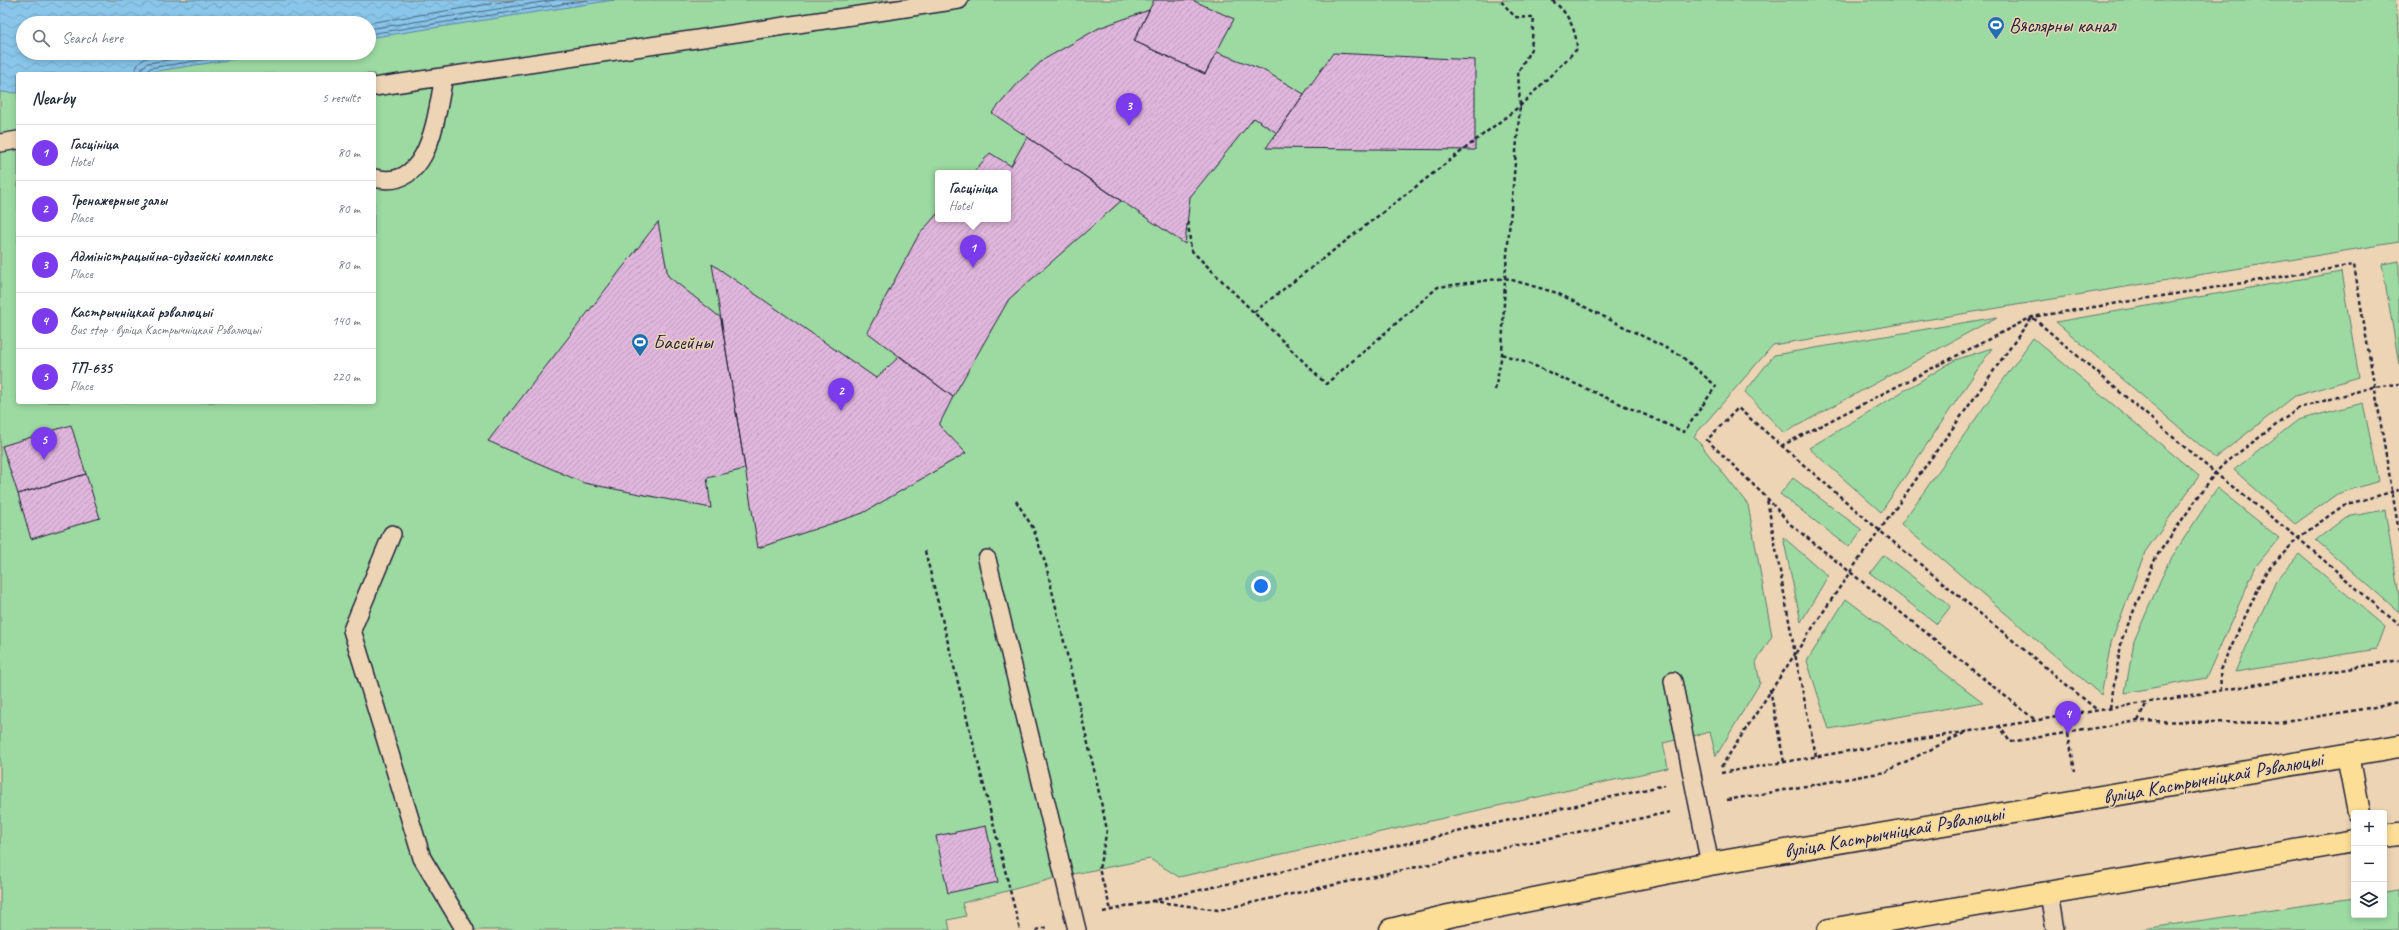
<!DOCTYPE html>
<html lang="en">
<head>
<meta charset="utf-8">
<style>
	:root { --surface:#fff; --page:#f2f2f3; --text:#1f2937; --muted:#747a83; --line:#e0e1e3; --accent:#7c3aed }
	body { margin:0; font-family:Caveat,sans-serif; background:var(--page); color:var(--text) }
	.controls { position:absolute; right:12px; bottom:12px; display:grid; overflow:hidden; border-radius:4px; box-shadow:0 2px 6px #0003 }
	.controls button { width:36px; height:36px; display:grid; place-items:center; padding:0; border:0; border-bottom:1px solid var(--line); background:var(--surface); color:var(--text); font:20px sans-serif }
	.you { position:absolute; left:1261px; top:586px; width:14px; height:14px; margin:-10px; border:3px solid #fff; border-radius:50%; background:#1a73e8; box-shadow:0 0 0 6px #1a73e833 }
	.badge { display:grid; place-items:center; width:26px; height:26px; border-radius:50%; background:var(--accent); color:#fff; font-size:13px; font-weight:700 }
	.pin { position:absolute; translate:-50% -33px; filter:drop-shadow(0 1px 2px #0008) }
	.pin::after { content:''; position:absolute; top:21px; width:14px; height:12px; background:inherit; clip-path:polygon(0 0,100% 0,50% 100%) }
	.popup { position:absolute; left:935px; top:170px; width:76px; height:52px; box-sizing:border-box; display:grid; place-content:center; border-radius:4px; background:var(--surface); filter:drop-shadow(0 1px 3px #0005); font-size:13px; white-space:nowrap; color:var(--muted) }
	.popup b { font-size:15px; color:var(--text) }
	.popup::after { content:''; position:absolute; left:50%; top:100%; margin-left:-8px; border:8px solid transparent; border-top-color:var(--surface) }
	.list { margin:0; padding:0; list-style:none }
	h2 { display:flex; justify-content:space-between; align-items:center; height:52px; margin:0; padding:0 16px; font-size:17px }
	h2 small { font-size:13px; font-weight:400; color:var(--muted) }
	.list li { display:grid; grid-template-columns:26px 1fr auto; gap:12px; align-items:center; box-sizing:border-box; height:56px; padding:0 16px; border-top:1px solid var(--line) }
	.list b { display:block; font-size:15px; white-space:nowrap }
	.list p { margin:0; font-size:13px; white-space:nowrap; color:var(--muted) }
	.list em { font-size:13px; font-style:normal; color:var(--muted) }
	.icon { flex:none; width:22px; height:22px; fill:none; stroke:currentColor; stroke-width:2; stroke-linecap:round; stroke-linejoin:round }
	.map { position:relative; flex:none; width:2399px; height:930px; overflow:hidden }
	.search { position:absolute; background:var(--surface); box-shadow:0 2px 6px #0003; left:16px; top:16px; width:360px; height:44px; display:flex; align-items:center; gap:10px; box-sizing:border-box; padding:0 14px; border-radius:22px; color:var(--muted); font-size:15px }
	.panel { position:absolute; background:var(--surface); box-shadow:0 2px 6px #0003; left:16px; top:72px; width:360px; height:332px; border-radius:4px }
	.map>svg:first-child { display:block }
	.green { fill:#9cdaa2; stroke:#5f7e6e; fill-rule:evenodd }
	.water { fill:url(#water-waves); stroke:#6084a3 }
	.lines { fill:none; stroke-linecap:round; stroke-linejoin:round }
	.shore { stroke:#4b6481; stroke-width:1 }
	.building { fill:url(#building-hatch); stroke:#22223b }
	.lane-casing { stroke:#22223b; stroke-width:20 }
	.highway-casing { stroke:#22223b; stroke-width:25 }
	.path { stroke:#22223b; stroke-width:2.5; stroke-dasharray:4 3; stroke-linecap:butt }
	.lane { stroke:#ecd4b5; stroke-width:17 }
	.highway { stroke:#fdde96; stroke-width:22 }
	.labels { text-anchor:middle; dominant-baseline:central; stroke-width:3; stroke-linejoin:round; paint-order:stroke }
	.poi-label { font-size:20px; fill:#22223b; stroke:#ecd4b5; text-anchor:start }
	.street-label { font-size:20px; fill:#22223b; stroke:#ecd4b5 }
</style>
</head>
<body>
<div class="map">
<svg width="2399" height="930" viewBox="0 0 2399 930">
	<defs>
		<pattern id="water-waves" width="16" height="10" patternUnits="userSpaceOnUse"><rect width="16" height="10" fill="#89c6e9"/><path d="M0 5q4-4 8 0t8 0" fill="none" stroke="#76aac9"/></pattern>
		<pattern id="building-hatch" width="6" height="6" patternUnits="userSpaceOnUse"><rect width="6" height="6" fill="#e0b6dc"/><path d="M-1 1l2-2M0 6l6-6M5 7l2-2" fill="none" stroke="#c09cbe"/></pattern>
	</defs>
	<rect width="100%" height="100%" fill="#ecd4b5"/>
	<filter id="ink" filterUnits="userSpaceOnUse"><feTurbulence type="fractalNoise" baseFrequency=".025" numOctaves="2"/><feDisplacementMap in="SourceGraphic" scale="8" xChannelSelector="R" yChannelSelector="G"/><feConvolveMatrix kernelMatrix="1 2 1 2 8 2 1 2 1" color-interpolation-filters="sRGB"/></filter>
	<g filter="url(#ink)">
		<path class="green" d="M0,0h2395l4,29v213l-626,103 -79,91 54,69 24,131 -16,26 4,21 -44,73 -6,-24 -47,11 5,25 -489,109 -29,-18 -87,17 -101,27 4,13 -18,4 2,10h-950zM23,23h346v30h-346zM18,74h356v328h-356zM938,173h70v46h-70z
			M2399,261v103l-17,-100z
			M2341,272l18,105 -64,19 -80,62 -159,-136z
			M1997,317l-213,116 -39,-41 29,-37z
			M2033,338l166,138 -54,76 -34,91 -10,52 -200,-171z
			M1992,348l-111,164 -72,-64 146,-88z
			M2363,403l16,78 -42,13 -42,30 -61,-54 64,-50z
			M1793,478l69,52 -13,17 -69,-53z
			M2217,488l62,50 -23,28 -50,112 -81,15 9,-52 34,-78z
			M2385,510l14,87v15l-83,-72 30,-23z
			M1783,537l45,39 -27,46z
			M2299,554l86,73 -8,22 -142,23 41,-91z
			M1884,555l67,51 -14,18 -67,-51z
			M1846,599l137,103 -154,27 -22,-68z
			M2399,891v39h-263l218,-32v17h30v-22z"/>
		<path class="water" d="M0,0h614l-245,38v-15h-346v30h250l-135,21h-120v19l-18,-1z"/>
		<g class="lines">
			<path class="shore" d="M368,23l148,-23
				M369,29l186,-29
				M369,34l219,-34
				M135,74c1,-20 25,-19 40,-21
				M141,74l1,-6 6,-5 66,-10
				M146,74l4,-6 97,-15"/>
		</g>
		<path class="building" d="M1154,0h38l42,19 -29,55 -71,-33z
			M1149,10l-15,31 71,33 12,-22 46,18 41,24 -27,39 -23,-15 -64,79 -5,47 -193,-131 27,-31 24,-22 56,-32z
			M1333,53l142,7v90l-209,-2z
			M1027,137l94,64 -112,98 -56,98 -86,-65 51,-96 20,-23v6h70v-46h-35l17,-20 21,13z
			M658,222l10,54 53,42 24,151 -38,9 4,30 -127,-25 -96,-42z
			M712,264l164,114 24,-22 53,41 -14,28 27,28 -103,60 -105,35z
			M71,425l15,49 -68,20 -16,-48z
			M86,474l14,44 -69,21 -13,-45z
			M986,826l12,56 -50,11 -12,-57z"/>
		<g class="lines">
			<defs>
				<path id="lane" d="M374,87l585,-87
					M0,143l18,-3
					M374,178c57,14 62,-64 70,-101
					M392,534l-40,96 70,228 43,72
					M987,559l90,371
					M1673,681l37,183
					M2049,894l6,36"/>
				<path id="highway" d="M2348,755l11,58
					M2384,836l15,-2
					M1391,930l58,-14 261,-52 689,-118
					M1829,930l525,-89"/>
			</defs>
			<use href="#lane" class="lane-casing"/>
			<use href="#highway" class="highway-casing"/>
			<path class="path" d="M1188,222l3,28 135,134 112,-97 67,-9 52,15 123,62 36,31 -32,46 -149,-66 -33,-12
				M1254,312l266,-206 57,-57c0,-18 -10,-39 -26,-49
				M1495,390l7,-36 3,-76 15,-172 -2,-34 13,-23 3,-31 -19,-1 -15,-17
				M1781,446l251,-129 322,-52 45,267
				M1016,501l17,27 13,37 47,200 14,65 -8,39 12,41
				M925,551l95,379
				M1770,689l14,73
				M2221,691l-1,-21 46,-98 32,-34 46,-33 55,-15
				M2110,708l12,-69 34,-82 59,-84 11,-11 73,-54 74,-21 26,-3
				M2034,719l-244,-195 -23,-26 -60,-58 31,-32 142,123 216,178
				M2138,721l9,-19
				M1999,725l11,17 128,-21 141,2 120,-20
				M2068,734l7,37
				M1816,756l-21,-102 55,-82 182,-255 183,156 83,65 101,87
				M1721,767l74,-113 -28,-155
				M1721,773c226,-40 452,-73 678,-113
				M1727,800l158,-28 81,-40
				M1152,901l66,9 452,-98
				M1103,912l562,-127
				M1036,930l12,-3"/>
			<use href="#lane" class="lane"/>
			<use href="#highway" class="highway"/>
		</g>
	</g>
	<defs>
		<symbol id="stadium-pin" viewBox="-11 -11 22 30"><path d="M0 17L-7.5 6A9.5 9.5 0 1 1 7.5 6Z" fill="#1f6fb2" stroke="#ecd4b5"/><path d="M0-5a6.5 5 0 1 0 0 10a6.5 5 0 1 0 0-10ZM-3.5-1.8h7v3.6h-7Z" fill="#fff"/></symbol>
	</defs>
	<g fill-rule="evenodd">
		<use href="#stadium-pin" x="1986" y="15" width="20" height="27"/>
		<use href="#stadium-pin" x="630" y="332" width="20" height="27"/>
	</g>
	<g class="labels">
		<g class="poi-label">
			<text x="2009" y="25">Вяслярны канал</text>
			<text x="653" y="342">Басейны</text>
		</g>
		<g class="street-label">
			<text transform="translate(2213 778) rotate(-10)">вуліца Кастрычніцкай Рэвалюцыі</text>
			<text transform="translate(1894 832) rotate(-10)">вуліца Кастрычніцкай Рэвалюцыі</text>
		</g>
	</g>
</svg>
<div class="controls">
<button>+</button>
<button>−</button>
<button><svg class="icon" aria-label="layers" viewBox="0 0 24 24"><path d="M12 4l9 5-9 5-9-5zM3 14l9 5 9-5"/></svg></button>
</div>
<div class="you"></div>
<div class="pin badge" style="left:973px;top:268px">1</div>
<div class="popup"><b>Гасцініца</b>Hotel</div>
<div class="pin badge" style="left:841px;top:411px">2</div>
<div class="pin badge" style="left:1129px;top:126px">3</div>
<div class="pin badge" style="left:2068px;top:734px">4</div>
<div class="pin badge" style="left:44px;top:460px">5</div>
<div class="search"><svg class="icon" aria-label="search" viewBox="0 0 24 24"><circle cx="10" cy="10" r="6"/><path d="M15 15l6 6"/></svg>Search here</div>
<section class="panel">
<h2>Nearby<small>5 results</small></h2>
<ul class="list">
<li><span class="badge">1</span><div><b>Гасцініца</b><p>Hotel</p></div><em>80 m</em></li>
<li><span class="badge">2</span><div><b>Тренажерные залы</b><p>Place</p></div><em>80 m</em></li>
<li><span class="badge">3</span><div><b>Адміністрацыйна-судзейскі комплекс</b><p>Place</p></div><em>80 m</em></li>
<li><span class="badge">4</span><div><b>Кастрычніцкай рэвалюцыі</b><p>Bus stop · вуліца Кастрычніцкай Рэвалюцыі</p></div><em>140 m</em></li>
<li><span class="badge">5</span><div><b>ТП-635</b><p>Place</p></div><em>220 m</em></li>
</ul>
</section>
</div>
</body>
</html>
